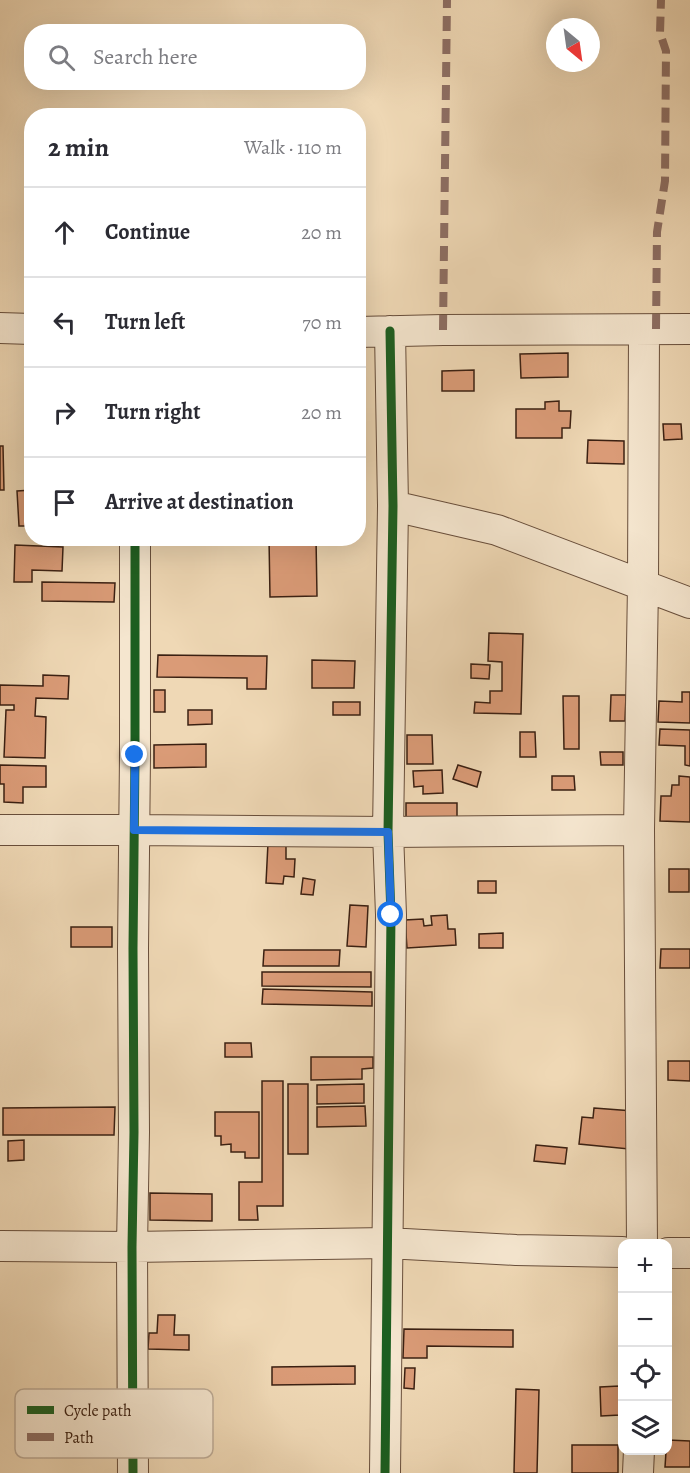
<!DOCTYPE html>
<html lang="en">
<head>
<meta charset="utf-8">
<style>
	:root { --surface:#fff; --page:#f2f2f3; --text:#2b2b33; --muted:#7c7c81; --line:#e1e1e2 }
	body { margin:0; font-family:Alegreya,serif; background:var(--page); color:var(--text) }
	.controls { position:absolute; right:18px; bottom:18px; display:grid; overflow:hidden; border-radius:12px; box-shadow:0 6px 24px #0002 }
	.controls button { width:54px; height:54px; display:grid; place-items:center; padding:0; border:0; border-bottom:2px solid var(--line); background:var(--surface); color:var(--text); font:30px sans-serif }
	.compass { position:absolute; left:546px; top:18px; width:54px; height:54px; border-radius:50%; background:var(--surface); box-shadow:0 6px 24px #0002; rotate:151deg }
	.stop { position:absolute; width:18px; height:18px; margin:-14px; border:4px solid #1a73e8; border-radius:50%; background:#fff }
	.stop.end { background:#1a73e8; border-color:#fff; box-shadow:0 2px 6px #0008 }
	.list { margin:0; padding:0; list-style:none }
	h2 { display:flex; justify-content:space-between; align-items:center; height:78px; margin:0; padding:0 24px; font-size:26px }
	h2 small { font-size:20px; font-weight:400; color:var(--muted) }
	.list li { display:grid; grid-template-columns:39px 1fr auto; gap:18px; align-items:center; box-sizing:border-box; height:90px; padding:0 24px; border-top:2px solid var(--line) }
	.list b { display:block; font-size:22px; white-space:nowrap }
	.list em { font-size:20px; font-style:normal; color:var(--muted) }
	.icon { flex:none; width:33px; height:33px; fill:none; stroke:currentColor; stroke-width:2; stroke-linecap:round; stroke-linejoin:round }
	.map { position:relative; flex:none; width:690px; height:1473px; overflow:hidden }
	.search { position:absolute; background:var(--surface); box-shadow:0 6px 24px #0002; left:24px; top:24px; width:342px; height:66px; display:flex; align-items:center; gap:15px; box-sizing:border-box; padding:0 21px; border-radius:24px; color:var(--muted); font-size:22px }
	.panel { position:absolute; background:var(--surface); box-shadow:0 6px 24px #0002; left:24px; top:108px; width:342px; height:438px; border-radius:24px }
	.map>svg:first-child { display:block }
	.building { fill:#da9b77; stroke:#3b2012; stroke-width:1.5 }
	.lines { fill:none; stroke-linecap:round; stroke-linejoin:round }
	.minor-casing { stroke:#684e3b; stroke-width:32 }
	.minor { stroke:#f5e6cf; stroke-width:30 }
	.quiet { stroke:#8d6e63; stroke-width:8; stroke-dasharray:15 8; stroke-linecap:butt }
	.cycleway-casing { stroke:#f5e6cf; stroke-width:13 }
	.cycleway { stroke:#1b5e20; stroke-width:9 }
	.route { stroke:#1a73e8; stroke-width:8 }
	.key { fill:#f5e6cf; stroke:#bdab96; stroke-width:1.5 }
	.key-label { font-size:16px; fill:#3b2012 }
</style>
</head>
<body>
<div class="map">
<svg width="690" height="1473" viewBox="0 0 690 1473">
	<rect width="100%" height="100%" fill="#efd8b5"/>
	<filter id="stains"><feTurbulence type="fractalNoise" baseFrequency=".00333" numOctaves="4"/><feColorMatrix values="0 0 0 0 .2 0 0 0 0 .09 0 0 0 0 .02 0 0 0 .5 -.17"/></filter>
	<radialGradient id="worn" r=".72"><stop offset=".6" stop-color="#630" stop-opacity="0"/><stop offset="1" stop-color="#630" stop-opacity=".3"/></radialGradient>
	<path class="building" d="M568,353v24l-47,1 -1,-24z
		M474,370v21h-32v-20z
		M559,401v10h12l-1,17h-8v10h-46v-29h29v-7z
		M663,424h18l1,15 -18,1z
		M588,440l36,1v23l-37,-1z
		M0,446h3l1,44h-4z
		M32,490v36h-13l-2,-35z
		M269,538h47l1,58 -47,1z
		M15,545l48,2 -1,24 -30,-1v12h-18z
		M42,582l73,1 -1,19 -72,-1z
		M489,633l34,1 -2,80 -47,-1 1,-11 15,1v-12h12v-29l-14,-1z
		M158,655l109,1 -1,33h-19v-11l-90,-1z
		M312,660l43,1 -1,27h-42z
		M471,664l19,1 -1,14 -18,-1z
		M43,675l26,1 -1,23 -32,-1 -1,18 11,1 -1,41 -41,-1 2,-47h8v-5h-14v-20l43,1z
		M154,690h11v22h-11z
		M682,692h8v31l-32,-1 1,-21 23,1z
		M611,695h15l-1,26h-15z
		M563,696h16v53h-15z
		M333,702h27v13h-27z
		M188,710h24v14l-24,1z
		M660,729l30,1v36l-5,-1v-19l-26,-1z
		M520,732h15l1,25h-16z
		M407,735h25l1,29h-26z
		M206,744v23l-52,1v-23z
		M600,752h23v13h-22z
		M0,765l46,1v21h-23v16l-19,-1v-18h-4z
		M458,765l23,7 -4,15 -24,-8z
		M442,770l1,23 -20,1v-8l-9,1 -1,-16z
		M552,776h22l1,14h-23z
		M679,776l11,1v45l-30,-1 1,-25h10l1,-11h7z
		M406,803h51v19l-51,-1z
		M268,843l18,1v15h9l-1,18 -10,-1 -1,8 -17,-1z
		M669,869h20v23h-20z
		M303,878l12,2 -2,15 -12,-1z
		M478,881h18v12h-18z
		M350,905l18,1 -2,41 -19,-1z
		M447,915l1,14h7l1,16 -49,3 -2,-28 18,-1 1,7 8,-1 -1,-9z
		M71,927h41v20h-41z
		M503,933v15h-24v-14z
		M661,949h29v19h-30z
		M264,950h76l-1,16h-76z
		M262,972h109v15l-109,-1z
		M263,989l109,3v14l-110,-2z
		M225,1043h26l1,14h-27z
		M311,1057h62v11l-11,1v10l-51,1z
		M668,1061h22v20l-22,-1z
		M262,1081h21v125h-26l1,14h-19v-38h23z
		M288,1084h20v70h-20z
		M364,1084v19l-47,1v-19z
		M365,1106l1,20 -49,1v-20z
		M115,1107l-1,28h-111v-27z
		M594,1108l39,3 -4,38 -50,-5 3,-27 11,1z
		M215,1112h44v46h-14v-6h-14v-8l-10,1v-9h-6z
		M24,1140v20l-16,1v-20z
		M536,1145l31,3 -2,16 -31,-3z
		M150,1193l62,1v27l-62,-1z
		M158,1315h17l-1,20h15v15l-41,-1 1,-16h8z
		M404,1329l109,1v17l-86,-1v12h-24z
		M355,1366v18l-83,1v-18z
		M405,1368h10l-1,21 -10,-1z
		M619,1386l1,29 -19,1 -1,-29z
		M516,1389l23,1 -2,83h-23z
		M668,1440l22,1v26h-25l1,-15h-10v-2h12z
		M572,1445h46v28h-46z"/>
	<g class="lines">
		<defs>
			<path id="minor" d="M0,328l32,1
				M358,332l85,-2 247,-1
				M393,506l104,24 193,73
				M0,830h134l254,2 251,-2
				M642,1244l-3,-414 4,-245 1,-255
				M0,1246l132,1 255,-4 129,7 106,2
				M668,1253h22
				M133,1473l-1,-226 2,-115 -1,-183 2,-194v-217
				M385,1473l6,-558 -3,-83 5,-326 -3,-175
				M638,1473l1,-23"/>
		</defs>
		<use href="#minor" class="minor-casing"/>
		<use href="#minor" class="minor"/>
		<path class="quiet" d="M656,329l1,-97 8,-51 1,-130 -6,-18 1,-33
			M443,330l4,-330"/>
		<defs>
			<path id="cycleway" d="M133,1473l-1,-226 2,-115 -1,-183 2,-194v-217
				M385,1473l6,-558 -3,-83 5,-326 -3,-175"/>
		</defs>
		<use href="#cycleway" class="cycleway-casing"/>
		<use href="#cycleway" class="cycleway"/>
	</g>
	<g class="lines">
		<path class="route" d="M135,755l-1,75 254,2 3,83"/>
	</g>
	<rect x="15" y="1389" width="198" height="69" rx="9" class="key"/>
	<rect x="27" y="1406" width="27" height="8" fill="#1b5e20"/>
	<rect x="27" y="1433" width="27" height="8" fill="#8d6e63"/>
	<g class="key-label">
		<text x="64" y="1416">Cycle path</text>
		<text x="64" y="1443">Path</text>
	</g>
	<rect width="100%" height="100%" filter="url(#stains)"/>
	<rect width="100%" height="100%" fill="url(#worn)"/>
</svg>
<div class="controls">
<button>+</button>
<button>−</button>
<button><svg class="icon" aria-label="locate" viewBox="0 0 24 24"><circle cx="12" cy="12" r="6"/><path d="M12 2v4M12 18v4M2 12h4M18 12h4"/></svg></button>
<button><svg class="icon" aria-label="layers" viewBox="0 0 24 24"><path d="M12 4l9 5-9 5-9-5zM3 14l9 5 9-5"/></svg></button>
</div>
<svg class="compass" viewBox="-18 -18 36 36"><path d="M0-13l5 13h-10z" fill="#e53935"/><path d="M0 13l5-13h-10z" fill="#7c7c81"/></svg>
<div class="stop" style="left:391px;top:915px"></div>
<div class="stop end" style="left:135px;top:755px"></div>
<div class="search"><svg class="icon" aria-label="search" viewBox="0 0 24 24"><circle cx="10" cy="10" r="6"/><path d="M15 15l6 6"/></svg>Search here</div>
<section class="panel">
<h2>2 min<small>Walk · 110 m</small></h2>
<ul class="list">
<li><svg class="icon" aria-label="ahead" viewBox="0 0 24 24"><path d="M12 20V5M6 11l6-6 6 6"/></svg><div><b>Continue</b></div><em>20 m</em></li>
<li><svg class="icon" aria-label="left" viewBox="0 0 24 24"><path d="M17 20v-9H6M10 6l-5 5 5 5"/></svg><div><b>Turn left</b></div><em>70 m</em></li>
<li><svg class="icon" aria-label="right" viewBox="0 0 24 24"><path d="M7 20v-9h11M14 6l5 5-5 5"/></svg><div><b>Turn right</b></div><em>20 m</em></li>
<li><svg class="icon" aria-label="arrive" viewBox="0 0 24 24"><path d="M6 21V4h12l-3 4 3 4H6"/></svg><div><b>Arrive at destination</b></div></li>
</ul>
</section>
</div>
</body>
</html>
